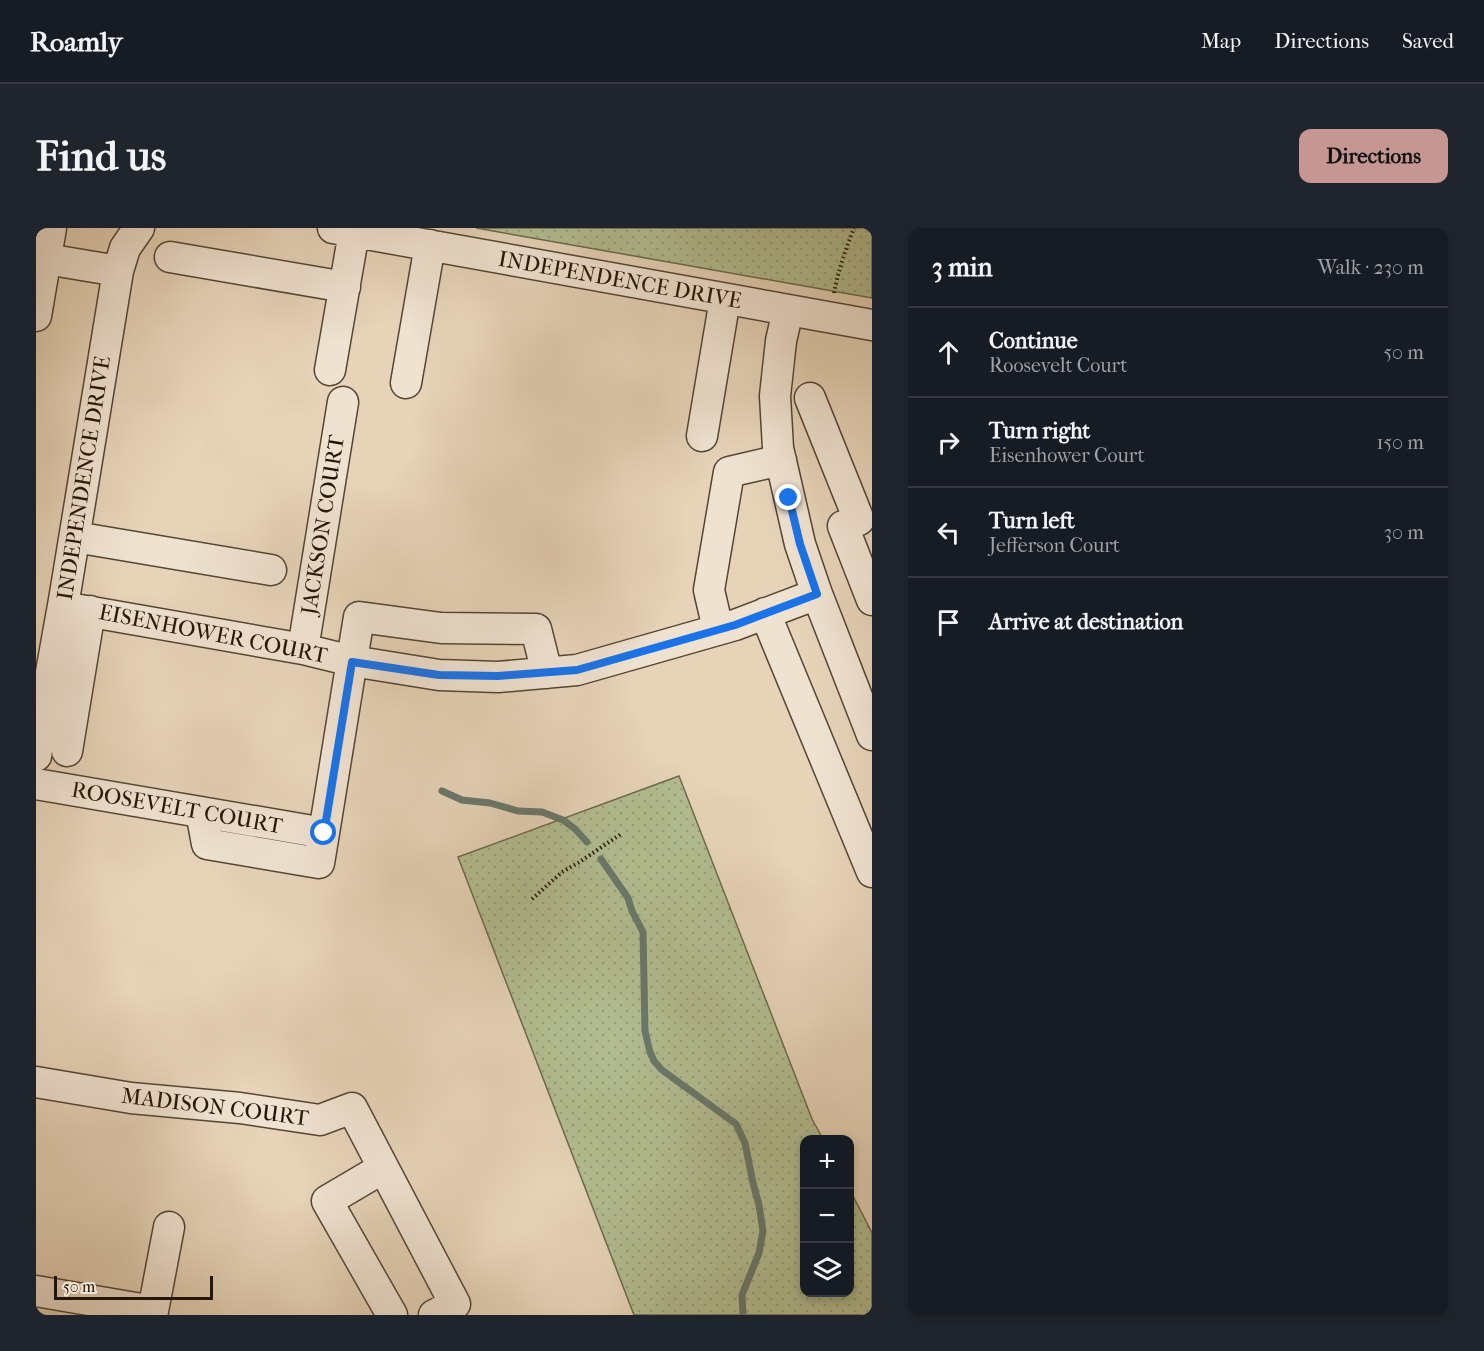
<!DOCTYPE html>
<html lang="en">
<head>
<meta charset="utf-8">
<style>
	:root { --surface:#171b24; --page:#20242c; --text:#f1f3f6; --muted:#9ea1a6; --line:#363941; --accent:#c59692 }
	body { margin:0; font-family:"IM FELL French Canon",serif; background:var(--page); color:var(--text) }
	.controls { position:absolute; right:18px; bottom:18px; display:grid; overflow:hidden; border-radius:12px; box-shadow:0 3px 9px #0003 }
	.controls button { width:54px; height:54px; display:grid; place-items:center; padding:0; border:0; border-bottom:2px solid var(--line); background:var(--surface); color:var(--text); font:30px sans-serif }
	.scale { position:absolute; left:18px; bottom:15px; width:159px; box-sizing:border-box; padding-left:6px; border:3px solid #251707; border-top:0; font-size:16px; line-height:21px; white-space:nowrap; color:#251707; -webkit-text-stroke:4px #efe2d1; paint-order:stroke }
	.stop { position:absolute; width:18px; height:18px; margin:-14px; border:4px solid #1a73e8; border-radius:50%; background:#fff }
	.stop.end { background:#1a73e8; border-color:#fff; box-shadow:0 2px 6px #0008 }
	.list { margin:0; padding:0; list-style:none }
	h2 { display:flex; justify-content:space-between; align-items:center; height:78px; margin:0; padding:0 24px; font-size:26px }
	h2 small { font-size:20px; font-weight:400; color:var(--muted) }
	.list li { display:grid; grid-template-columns:39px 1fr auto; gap:18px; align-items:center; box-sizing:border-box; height:90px; padding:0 24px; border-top:2px solid var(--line) }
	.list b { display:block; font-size:22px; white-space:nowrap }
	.list p { margin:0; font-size:20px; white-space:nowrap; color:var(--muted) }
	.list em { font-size:20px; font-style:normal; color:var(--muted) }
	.icon { flex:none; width:33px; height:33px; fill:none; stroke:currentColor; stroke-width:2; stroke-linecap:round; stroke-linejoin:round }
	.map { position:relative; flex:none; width:836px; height:1087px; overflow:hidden; border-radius:12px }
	header { display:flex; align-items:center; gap:36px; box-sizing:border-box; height:84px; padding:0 30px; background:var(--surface); border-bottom:2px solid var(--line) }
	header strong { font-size:28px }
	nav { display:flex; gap:33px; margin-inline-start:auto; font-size:21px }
	.intro { display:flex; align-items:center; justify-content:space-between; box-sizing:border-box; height:144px; padding:0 36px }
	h1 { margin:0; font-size:42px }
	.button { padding:15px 27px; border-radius:12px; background:var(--accent); color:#111; font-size:21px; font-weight:700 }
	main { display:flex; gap:36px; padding:0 36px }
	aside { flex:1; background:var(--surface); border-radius:12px; box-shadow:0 3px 9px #0003 }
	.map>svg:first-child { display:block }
	.park { fill:url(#park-dots); stroke:#6c6a4c; stroke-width:1.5 }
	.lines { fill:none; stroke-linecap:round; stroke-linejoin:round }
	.stream { stroke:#69786b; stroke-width:7 }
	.minor-casing { stroke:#554633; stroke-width:33 }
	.path { stroke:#251707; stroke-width:4; stroke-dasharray:1.5 3; stroke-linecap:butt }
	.minor { stroke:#efe2d1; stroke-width:30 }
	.route { stroke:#1a73e8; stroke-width:8 }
	.labels { text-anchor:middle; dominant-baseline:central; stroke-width:5; stroke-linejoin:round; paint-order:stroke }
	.street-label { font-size:22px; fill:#251707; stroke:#efe2d1 }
</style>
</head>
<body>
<header>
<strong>Roamly</strong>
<nav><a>Map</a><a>Directions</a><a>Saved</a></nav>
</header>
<div class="intro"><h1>Find us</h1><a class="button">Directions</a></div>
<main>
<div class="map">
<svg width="836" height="1087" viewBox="0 0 836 1087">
	<defs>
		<pattern id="park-dots" width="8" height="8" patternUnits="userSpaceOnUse" patternTransform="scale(1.5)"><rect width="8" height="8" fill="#b2bd91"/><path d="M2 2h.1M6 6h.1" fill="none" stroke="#99a27c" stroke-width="1.8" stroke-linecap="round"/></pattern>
	</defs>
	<rect width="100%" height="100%" fill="#e6d3b8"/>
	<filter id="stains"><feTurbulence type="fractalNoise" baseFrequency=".00333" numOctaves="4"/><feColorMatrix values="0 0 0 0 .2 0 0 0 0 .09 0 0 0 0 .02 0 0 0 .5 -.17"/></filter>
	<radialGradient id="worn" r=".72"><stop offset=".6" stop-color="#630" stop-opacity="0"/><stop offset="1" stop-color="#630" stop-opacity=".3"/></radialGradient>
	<path class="park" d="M440,0h396v70z
		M643,548l133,343 11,20 -19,1v152h46v-102l22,43v82h-238l-176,-458z"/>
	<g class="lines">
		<path class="stream" d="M406,563l20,9 28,3 28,8 24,1 21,8 12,9 12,13
			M565,631l27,39 4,13 11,21 2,99 5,21 4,9 8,9 74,54 9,19 8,40 6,22 4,26 -4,22 -17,42 1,20"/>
		<defs>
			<path id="minor" d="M297,0l539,97
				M134,29l175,30
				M10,31l72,12
				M752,82l-7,31 -6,55 3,52 22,96 17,50 55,141
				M0,88l15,-88
				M294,142l24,-138
				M370,155l24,-138
				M774,170l49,122
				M666,208l23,-137
				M807,298l29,74
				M39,309l196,33
				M27,379l240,42 49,12 87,14 59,2 79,-7 158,-45 82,-31
				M729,385l107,259
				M682,401l-9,-39 20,-118 52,-12
				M267,421l40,-247
				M31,523l23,-140
				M0,528l28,-156 54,-329 7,-23 14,-20
				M0,556l288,49 35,-216 82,11 95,1 11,44
				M165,584l6,32 112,19 5,-30
				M0,854l95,16 109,10 80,12 32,-12 103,196 -21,11
				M347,940l-56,33 65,114
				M0,1063l117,20 16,-84"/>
		</defs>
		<use href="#minor" class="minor-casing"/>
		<path class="path" d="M798,65c4,-22 12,-44 20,-65
			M496,671l30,-27 16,-9 43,-29"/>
		<use href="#minor" class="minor"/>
	</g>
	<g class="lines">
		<path class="route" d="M288,605l28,-171 87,13 59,1 79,-6 158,-45 82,-31 -17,-50 -11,-46"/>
	</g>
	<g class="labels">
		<g class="street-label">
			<text transform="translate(584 52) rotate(10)">INDEPENDENCE DRIVE</text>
			<text transform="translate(48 250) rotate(-81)">INDEPENDENCE DRIVE</text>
			<text transform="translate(287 297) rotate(-81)">JACKSON COURT</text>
			<text transform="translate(177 406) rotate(11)">EISENHOWER COURT</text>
			<text transform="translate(141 580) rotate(10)">ROOSEVELT COURT</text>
			<text transform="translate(179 879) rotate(7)">MADISON COURT</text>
		</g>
	</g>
	<rect width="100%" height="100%" filter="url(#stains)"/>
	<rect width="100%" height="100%" fill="url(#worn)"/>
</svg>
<div class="controls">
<button>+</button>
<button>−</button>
<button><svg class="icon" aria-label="layers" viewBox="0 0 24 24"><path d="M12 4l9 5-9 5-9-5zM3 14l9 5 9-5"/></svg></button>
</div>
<div class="scale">50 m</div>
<div class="stop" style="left:288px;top:605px"></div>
<div class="stop end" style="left:753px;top:270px"></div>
</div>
<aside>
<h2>3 min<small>Walk · 230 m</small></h2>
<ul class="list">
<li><svg class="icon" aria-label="ahead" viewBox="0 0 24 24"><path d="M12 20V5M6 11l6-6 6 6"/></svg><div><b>Continue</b><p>Roosevelt Court</p></div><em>50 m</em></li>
<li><svg class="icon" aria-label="right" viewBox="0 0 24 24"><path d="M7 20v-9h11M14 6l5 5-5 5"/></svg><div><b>Turn right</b><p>Eisenhower Court</p></div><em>150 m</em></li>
<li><svg class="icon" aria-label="left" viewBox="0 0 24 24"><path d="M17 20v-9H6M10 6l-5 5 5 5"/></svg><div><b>Turn left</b><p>Jefferson Court</p></div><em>30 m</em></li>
<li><svg class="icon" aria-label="arrive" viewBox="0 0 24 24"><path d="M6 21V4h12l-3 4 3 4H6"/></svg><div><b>Arrive at destination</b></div></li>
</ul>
</aside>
</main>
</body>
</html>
